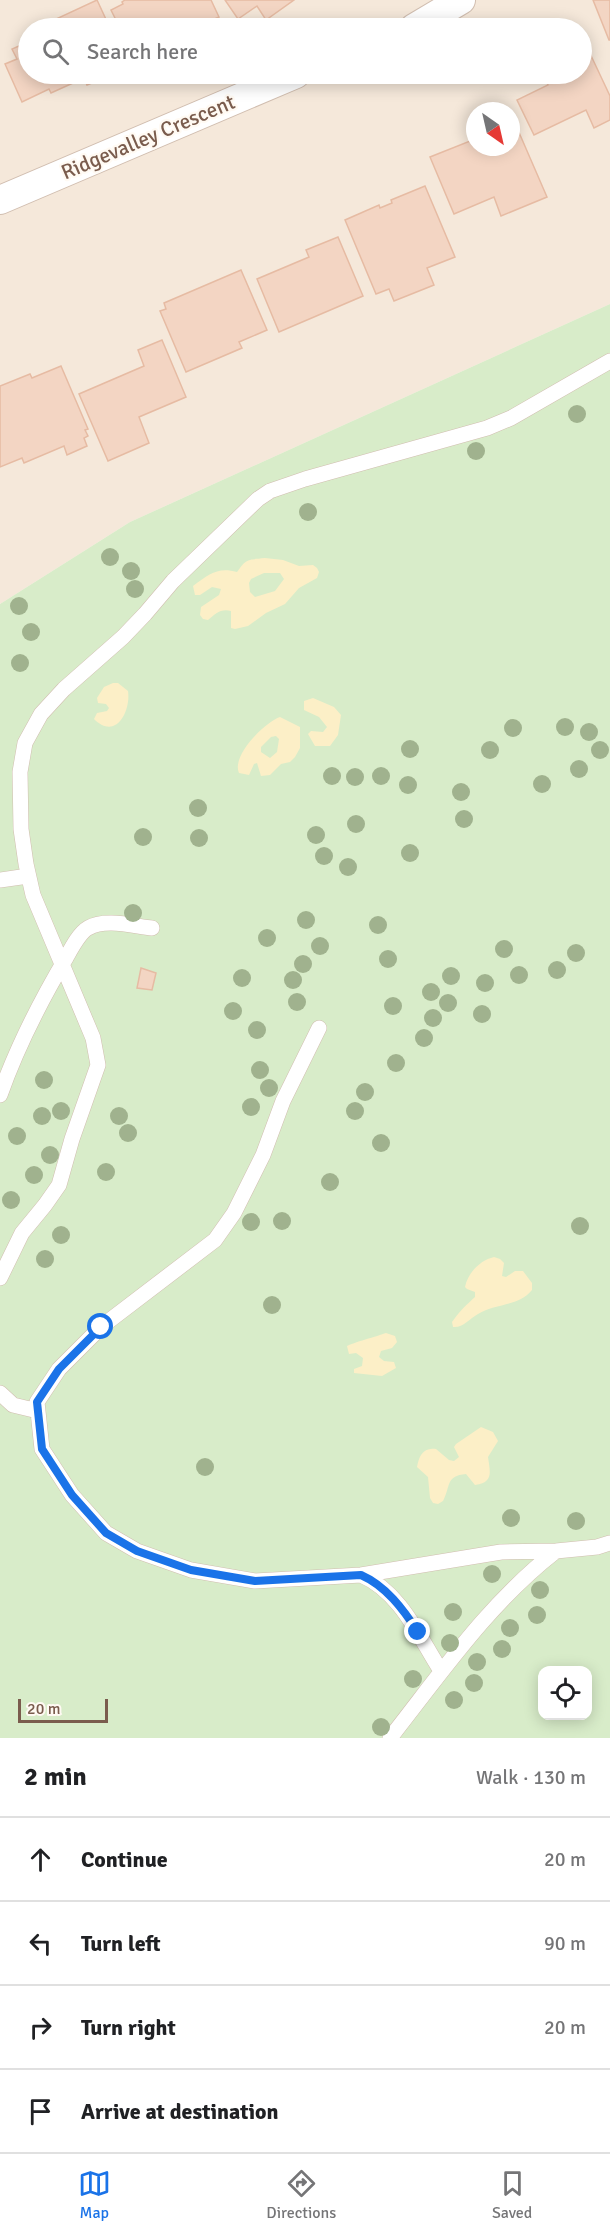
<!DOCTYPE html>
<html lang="en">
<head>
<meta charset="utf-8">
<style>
	:root { --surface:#fff; --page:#f6f6f6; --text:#202124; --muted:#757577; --line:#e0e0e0; --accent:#1a73e8 }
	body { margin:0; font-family:Signika,sans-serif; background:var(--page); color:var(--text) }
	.controls { position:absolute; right:18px; bottom:18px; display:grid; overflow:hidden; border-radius:12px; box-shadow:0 3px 15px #0003 }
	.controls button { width:54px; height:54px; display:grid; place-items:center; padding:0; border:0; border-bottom:2px solid var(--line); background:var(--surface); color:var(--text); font:30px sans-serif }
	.compass { position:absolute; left:466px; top:102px; width:54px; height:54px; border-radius:50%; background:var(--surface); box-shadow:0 3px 15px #0003; rotate:146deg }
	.scale { position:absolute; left:18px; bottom:15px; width:90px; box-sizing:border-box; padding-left:6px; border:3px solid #7a5c4d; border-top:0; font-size:16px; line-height:21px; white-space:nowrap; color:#7a5c4d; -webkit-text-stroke:4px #fffaf3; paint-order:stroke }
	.stop { position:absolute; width:18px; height:18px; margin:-14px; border:4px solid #1a73e8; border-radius:50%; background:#fff }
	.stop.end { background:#1a73e8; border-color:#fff; box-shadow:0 2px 6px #0008 }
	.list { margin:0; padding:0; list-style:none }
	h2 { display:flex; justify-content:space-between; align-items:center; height:78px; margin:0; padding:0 24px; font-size:26px }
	h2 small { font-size:20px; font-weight:400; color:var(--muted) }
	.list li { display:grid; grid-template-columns:39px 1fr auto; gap:18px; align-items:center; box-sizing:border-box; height:84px; padding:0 24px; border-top:2px solid var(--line) }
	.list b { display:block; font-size:22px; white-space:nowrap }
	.list em { font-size:20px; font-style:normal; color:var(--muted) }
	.icon { flex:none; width:33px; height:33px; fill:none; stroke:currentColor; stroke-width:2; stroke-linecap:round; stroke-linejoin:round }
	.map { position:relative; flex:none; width:610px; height:1738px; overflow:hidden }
	.search { position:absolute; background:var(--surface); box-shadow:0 3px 15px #0003; left:18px; right:18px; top:18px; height:66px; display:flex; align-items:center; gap:15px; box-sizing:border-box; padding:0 21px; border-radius:33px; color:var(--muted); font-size:22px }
	.sheet { height:414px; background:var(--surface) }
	nav { display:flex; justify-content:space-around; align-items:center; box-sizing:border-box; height:84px; border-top:2px solid var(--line); background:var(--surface); font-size:16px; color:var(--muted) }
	nav a { display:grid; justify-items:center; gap:3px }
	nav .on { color:var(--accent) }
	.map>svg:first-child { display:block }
	.residential { fill:#f5e8da; fill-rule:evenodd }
	.green { fill:#d8ecc9; fill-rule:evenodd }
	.sand { fill:#fcefc7; fill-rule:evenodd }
	.building { fill:#f3d5c3; stroke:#e6bba3; stroke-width:1.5 }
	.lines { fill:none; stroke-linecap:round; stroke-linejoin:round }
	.service-casing { stroke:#d1beb0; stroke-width:16 }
	.minor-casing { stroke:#d1beb0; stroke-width:30 }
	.service { stroke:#fff; stroke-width:15 }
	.minor { stroke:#fff; stroke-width:28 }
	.tree { fill:#a0b28e }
	.route { stroke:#1a73e8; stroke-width:8 }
	.labels { text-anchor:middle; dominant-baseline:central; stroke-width:4.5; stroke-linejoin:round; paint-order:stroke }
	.street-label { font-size:21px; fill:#7a5c4d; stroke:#fffaf3 }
</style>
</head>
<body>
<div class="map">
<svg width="610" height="1738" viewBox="0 0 610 1738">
	<rect width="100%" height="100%" fill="#fdf6ec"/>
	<path class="residential" d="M0,0h610v304l-480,218 -130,82zM28,28h554v46h-554zM475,111h36v36h-36z"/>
	<path class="green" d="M610,304v1434h-610v-1134l130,-82zM542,1670h46v46h-46z"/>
	<path class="sand" d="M265,558l18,2 16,6 14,-1 4,3 2,4 -2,6 -18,10 -14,16 -19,9 -18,13 -13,3 -4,-1v-17c-10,-3 -16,3 -23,9l-5,-1 -3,-4 1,-8 18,-12 2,-6 -9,-2 -12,8h-5l-2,-9c17,-12 24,-19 44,-14 10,-14 10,-12 28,-14zM264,573h16l4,6 -9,12 -20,6 -5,-5 -1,-9 2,-4z
		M113,683h5l10,8c3,20 -12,50 -34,28l3,-6 10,-2 2,-3 -3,-4 -8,-1 -1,-5 7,-11z
		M313,698l21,9 7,8 -3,20 -8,11h-15l-7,-12 3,-3 12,1 4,-5 -8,-10 -15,-7v-9z
		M280,717l20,10v21l-5,9 -5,5 -9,2 -11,11 -9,1 -4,-13 -3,1 -5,11 -10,-2c-8,-17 26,-51 41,-56zM276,736l3,3 -2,13 -7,6 -9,-6v-5l10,-10z
		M494,1257l6,2 4,4 -2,13 4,1 9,-6h8l9,12v7c-14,17 -37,13 -54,24 -9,5 -15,14 -25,13l-1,-5c7,-10 14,-17 23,-25v-5l-8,-3 -2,-2c3,-15 16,-27 29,-30z
		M386,1333l9,3 2,6 -5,6 -11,3 -2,6 5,4 10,1 2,6 -14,8 -28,-3v-4l8,-3 1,-8 -7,-5 -7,1 -2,-8c5,-3 31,-10 39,-13z
		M481,1427l12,5 5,9 -10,16c2,15 6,25 -13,28l-9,-11c-21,2 -15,12 -23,27l-5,3 -5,-1 -3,-5 -2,-21 -11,-10c2,-11 6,-20 19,-18l13,11 5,1 5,-4 -5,-10 2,-3z"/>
	<path class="building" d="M97,0l13,28h-53l3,-1 -4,-8z
		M125,0h86l8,17 -25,11h-74l-9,-18 12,-6 -1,-2z
		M225,0h69l-28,20 -9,-14 -19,13z
		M593,0h17v40h-1z
		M28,42v32h86l-27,11 -3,-7 -33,15 -2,-4 -27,13 -17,-38 12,-5 -5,-10z
		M586,45l24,51v24l-16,8 -8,-18 -52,25 -17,-35 31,-15 -5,-10 3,-1h36v-26z
		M511,114l36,83 -46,19 -7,-19 -40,17 -24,-57 45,-18v8h36z
		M425,186l30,71 -28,11 7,17 -40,16 -5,-12 -13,5 -31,-74 34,-15 1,3 12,-5 -1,-3z
		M338,237l25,59 -84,36 -22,-53 52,-22 -3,-7z
		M241,270l26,60 -28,12 3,6 -56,24 -26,-61 6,-2 -2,-6z
		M162,340l24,57 -47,20 10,26 -41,18 -29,-67 65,-28 -6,-16z
		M61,366l27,63 -3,1 3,6 -4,2 3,8 -20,9 -3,-9 -40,17 -2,-5 -22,9v-81l30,-12 2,4z
		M141,968l15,5 -4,17 -15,-2z"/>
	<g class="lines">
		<defs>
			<path id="service" d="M0,880l28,-4
				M319,1028l-36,73 -20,54 -29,58 -19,27 -114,87 -42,42 -22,33 5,47 30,46 34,38 31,18 54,19 64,11 106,-6 140,-23 55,-1 41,-4 13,-4
				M0,1095c17,-48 40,-93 66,-137 5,-9 13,-25 22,-30 17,-10 45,-2 64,0
				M0,1278l22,-45 23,-28 14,-20 13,-46 26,-74 -5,-27 -60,-143 -7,-31 -5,-35 -1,-57 5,-29 16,-29 23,-25 59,-52 22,-23 28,-33 85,-82 12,-8 35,-12 182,-51 24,-10 99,-57
				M0,1393l13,12 25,6
				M361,1575c40,17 58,62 80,96
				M390,1738c52,-66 99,-135 166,-187"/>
			<path id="minor" d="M414,28l47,-28
				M0,200l296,-126"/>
		</defs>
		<use href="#service" class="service-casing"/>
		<use href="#minor" class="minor-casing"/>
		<use href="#service" class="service"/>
		<use href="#minor" class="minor"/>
	</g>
	<g class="tree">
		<circle cx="577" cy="414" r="9"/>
		<circle cx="476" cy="451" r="9"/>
		<circle cx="308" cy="512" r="9"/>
		<circle cx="110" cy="557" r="9"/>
		<circle cx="131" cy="571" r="9"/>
		<circle cx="135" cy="589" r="9"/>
		<circle cx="19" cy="606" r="9"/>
		<circle cx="31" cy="632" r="9"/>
		<circle cx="20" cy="663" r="9"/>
		<circle cx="565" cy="727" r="9"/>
		<circle cx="513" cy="728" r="9"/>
		<circle cx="589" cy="732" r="9"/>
		<circle cx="410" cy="749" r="9"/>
		<circle cx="490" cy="750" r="9"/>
		<circle cx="600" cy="750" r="9"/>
		<circle cx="579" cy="769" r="9"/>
		<circle cx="332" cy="776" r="9"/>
		<circle cx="381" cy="776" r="9"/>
		<circle cx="355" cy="777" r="9"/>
		<circle cx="542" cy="784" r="9"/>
		<circle cx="408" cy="785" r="9"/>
		<circle cx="461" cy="792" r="9"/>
		<circle cx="198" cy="808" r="9"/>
		<circle cx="464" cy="819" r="9"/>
		<circle cx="356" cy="824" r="9"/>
		<circle cx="316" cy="835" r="9"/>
		<circle cx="143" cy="837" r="9"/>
		<circle cx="199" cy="838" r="9"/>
		<circle cx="410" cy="853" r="9"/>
		<circle cx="324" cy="856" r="9"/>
		<circle cx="348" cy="867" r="9"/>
		<circle cx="133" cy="913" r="9"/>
		<circle cx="306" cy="920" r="9"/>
		<circle cx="378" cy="925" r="9"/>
		<circle cx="267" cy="938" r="9"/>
		<circle cx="320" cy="946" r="9"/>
		<circle cx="504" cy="949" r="9"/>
		<circle cx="576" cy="953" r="9"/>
		<circle cx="388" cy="959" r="9"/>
		<circle cx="303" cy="964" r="9"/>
		<circle cx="557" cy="970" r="9"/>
		<circle cx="519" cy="975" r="9"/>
		<circle cx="451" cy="976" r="9"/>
		<circle cx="242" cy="978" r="9"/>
		<circle cx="293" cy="980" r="9"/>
		<circle cx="485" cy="983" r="9"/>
		<circle cx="431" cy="992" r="9"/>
		<circle cx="297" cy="1002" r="9"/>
		<circle cx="448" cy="1003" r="9"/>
		<circle cx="393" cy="1006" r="9"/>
		<circle cx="233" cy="1011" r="9"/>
		<circle cx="482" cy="1014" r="9"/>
		<circle cx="433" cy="1018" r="9"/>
		<circle cx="257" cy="1030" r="9"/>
		<circle cx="424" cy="1038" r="9"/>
		<circle cx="396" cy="1063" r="9"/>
		<circle cx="260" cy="1070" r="9"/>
		<circle cx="44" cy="1080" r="9"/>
		<circle cx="269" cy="1088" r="9"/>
		<circle cx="365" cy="1092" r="9"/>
		<circle cx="251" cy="1107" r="9"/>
		<circle cx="61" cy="1111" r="9"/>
		<circle cx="355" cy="1111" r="9"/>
		<circle cx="42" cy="1116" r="9"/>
		<circle cx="119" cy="1116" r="9"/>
		<circle cx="128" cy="1133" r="9"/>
		<circle cx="17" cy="1136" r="9"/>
		<circle cx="381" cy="1143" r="9"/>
		<circle cx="50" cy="1155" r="9"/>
		<circle cx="106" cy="1172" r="9"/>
		<circle cx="34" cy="1175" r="9"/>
		<circle cx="330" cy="1182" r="9"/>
		<circle cx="11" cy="1200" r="9"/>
		<circle cx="282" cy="1221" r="9"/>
		<circle cx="251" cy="1222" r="9"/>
		<circle cx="580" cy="1226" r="9"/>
		<circle cx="61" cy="1235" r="9"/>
		<circle cx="45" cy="1259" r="9"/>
		<circle cx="272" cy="1305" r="9"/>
		<circle cx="205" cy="1467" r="9"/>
		<circle cx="511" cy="1518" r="9"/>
		<circle cx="576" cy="1521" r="9"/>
		<circle cx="492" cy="1574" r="9"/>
		<circle cx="540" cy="1590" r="9"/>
		<circle cx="453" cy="1612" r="9"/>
		<circle cx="537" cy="1615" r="9"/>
		<circle cx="510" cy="1628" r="9"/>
		<circle cx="450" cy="1643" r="9"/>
		<circle cx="502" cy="1649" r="9"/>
		<circle cx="477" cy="1662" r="9"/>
		<circle cx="413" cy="1679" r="9"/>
		<circle cx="474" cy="1683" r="9"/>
		<circle cx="454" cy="1700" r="9"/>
		<circle cx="381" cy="1727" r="9"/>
	</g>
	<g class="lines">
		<path class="route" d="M101,1327l-42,42 -22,33 5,47 30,46 34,38 31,18 54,19 64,11 106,-6c25,11 42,34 57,57"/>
	</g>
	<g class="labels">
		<g class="street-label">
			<text transform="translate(148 137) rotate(-23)">Ridgevalley Crescent</text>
		</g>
	</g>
</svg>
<div class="controls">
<button><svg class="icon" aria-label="locate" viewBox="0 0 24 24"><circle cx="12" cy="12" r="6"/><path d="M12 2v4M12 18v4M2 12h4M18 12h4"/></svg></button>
</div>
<svg class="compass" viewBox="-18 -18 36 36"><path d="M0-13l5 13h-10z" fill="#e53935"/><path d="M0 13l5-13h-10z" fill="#757577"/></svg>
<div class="scale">20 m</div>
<div class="stop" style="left:101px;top:1327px"></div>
<div class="stop end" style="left:418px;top:1632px"></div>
<div class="search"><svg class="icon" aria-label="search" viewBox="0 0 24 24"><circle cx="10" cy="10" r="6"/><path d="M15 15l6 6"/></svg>Search here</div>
</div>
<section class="sheet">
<h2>2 min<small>Walk · 130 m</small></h2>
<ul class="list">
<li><svg class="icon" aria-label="ahead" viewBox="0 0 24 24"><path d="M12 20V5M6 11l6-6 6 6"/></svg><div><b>Continue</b></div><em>20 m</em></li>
<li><svg class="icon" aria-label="left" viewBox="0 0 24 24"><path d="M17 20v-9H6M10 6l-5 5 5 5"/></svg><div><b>Turn left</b></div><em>90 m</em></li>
<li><svg class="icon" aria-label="right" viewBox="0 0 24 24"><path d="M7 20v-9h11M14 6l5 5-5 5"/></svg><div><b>Turn right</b></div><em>20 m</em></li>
<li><svg class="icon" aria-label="arrive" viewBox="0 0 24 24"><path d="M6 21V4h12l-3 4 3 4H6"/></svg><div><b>Arrive at destination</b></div></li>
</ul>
</section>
<nav>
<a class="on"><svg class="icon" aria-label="map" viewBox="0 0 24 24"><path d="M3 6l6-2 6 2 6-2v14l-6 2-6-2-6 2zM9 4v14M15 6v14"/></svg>Map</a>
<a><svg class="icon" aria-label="directions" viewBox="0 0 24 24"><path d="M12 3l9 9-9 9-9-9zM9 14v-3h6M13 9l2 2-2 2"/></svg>Directions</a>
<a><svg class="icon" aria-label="saved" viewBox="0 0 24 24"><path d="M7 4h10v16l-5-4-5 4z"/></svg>Saved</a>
</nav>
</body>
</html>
